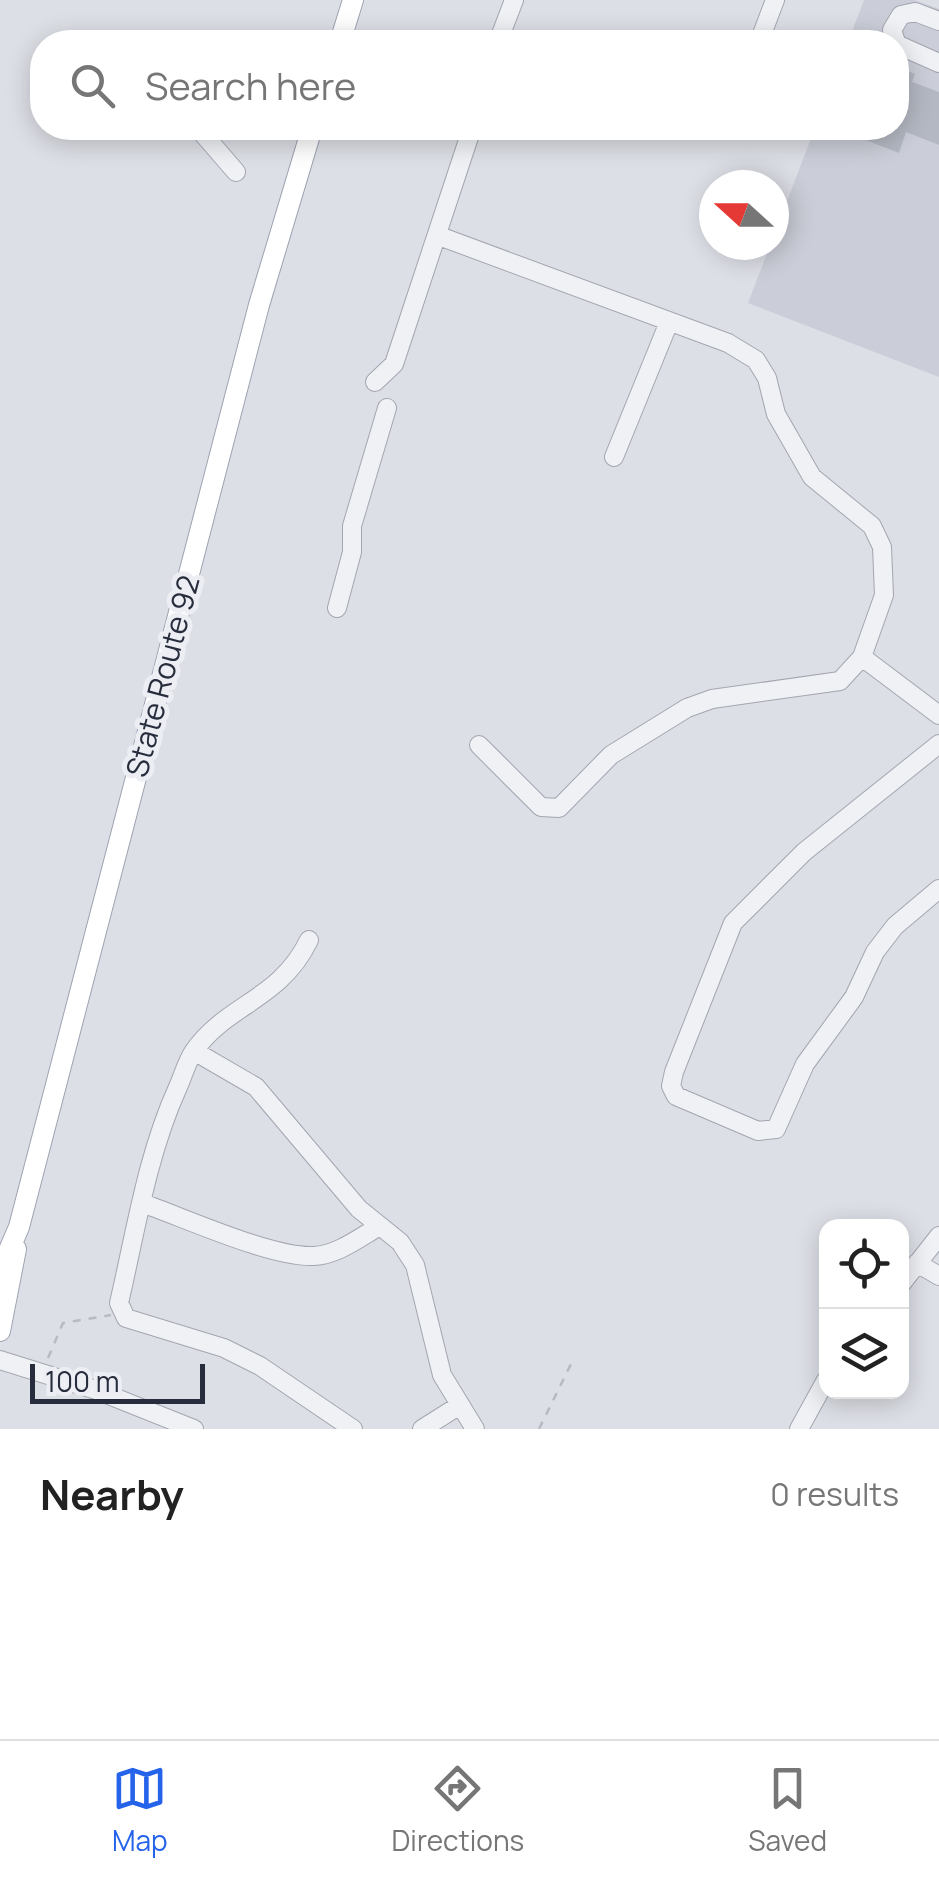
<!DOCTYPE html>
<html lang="en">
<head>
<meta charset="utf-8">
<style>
	:root { --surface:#fff; --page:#f6f6f6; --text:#222; --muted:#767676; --line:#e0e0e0; --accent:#2563eb }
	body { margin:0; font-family:Manrope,sans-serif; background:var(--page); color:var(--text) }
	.controls { position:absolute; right:30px; bottom:30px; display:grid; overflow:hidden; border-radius:20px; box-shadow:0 5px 25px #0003 }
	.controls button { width:90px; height:90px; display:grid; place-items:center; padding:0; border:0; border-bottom:2px solid var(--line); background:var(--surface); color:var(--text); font:50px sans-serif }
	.compass { position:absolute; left:699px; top:170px; width:90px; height:90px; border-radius:50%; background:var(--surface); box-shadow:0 5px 25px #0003; rotate:291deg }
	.scale { position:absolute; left:30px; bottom:25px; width:175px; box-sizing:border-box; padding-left:10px; border:5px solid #272d3c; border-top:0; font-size:28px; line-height:35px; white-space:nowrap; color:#272d3c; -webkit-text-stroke:8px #eceef4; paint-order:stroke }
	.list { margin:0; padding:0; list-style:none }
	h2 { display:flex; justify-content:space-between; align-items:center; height:130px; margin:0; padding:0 40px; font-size:42px }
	h2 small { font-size:32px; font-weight:400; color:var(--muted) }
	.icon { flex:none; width:55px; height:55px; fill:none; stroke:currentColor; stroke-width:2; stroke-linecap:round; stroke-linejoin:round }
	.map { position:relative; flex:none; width:939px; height:1429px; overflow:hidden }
	.search { position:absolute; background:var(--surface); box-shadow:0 5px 25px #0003; left:30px; right:30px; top:30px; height:110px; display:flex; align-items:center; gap:25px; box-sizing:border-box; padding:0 35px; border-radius:40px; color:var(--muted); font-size:38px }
	.sheet { height:310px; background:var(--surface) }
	nav { display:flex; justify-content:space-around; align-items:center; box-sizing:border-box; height:140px; border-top:2px solid var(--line); background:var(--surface); font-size:28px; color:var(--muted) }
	nav a { display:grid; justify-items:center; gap:5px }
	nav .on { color:var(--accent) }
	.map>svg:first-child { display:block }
	.built { fill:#cbced8 }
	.building { fill:#b4b8c2 }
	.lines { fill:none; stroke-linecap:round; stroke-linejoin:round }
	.minor-casing { stroke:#a3a6b0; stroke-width:20 }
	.major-casing { stroke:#9da3b1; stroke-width:22 }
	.path { stroke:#b7bac1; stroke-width:2.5; stroke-dasharray:8 8; stroke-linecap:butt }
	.minor { stroke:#eff1f5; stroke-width:18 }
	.major { stroke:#fff; stroke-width:20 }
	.labels { text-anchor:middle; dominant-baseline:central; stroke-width:10; stroke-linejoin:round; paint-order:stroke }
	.street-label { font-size:30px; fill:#272d3c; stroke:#eceef4 }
</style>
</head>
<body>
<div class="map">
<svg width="939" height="1429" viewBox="0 0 939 1429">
	<rect width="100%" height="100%" fill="#dddfe6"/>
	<path class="built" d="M864,0h51l24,9v368l-191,-74 67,-175h81v-86h-48z"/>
	<path class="building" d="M896,66l19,8 -3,8 27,10v53l-33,-13 -7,21 -36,-14 4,-11h29z"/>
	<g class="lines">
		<defs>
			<path id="minor" d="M498,42l16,-42
				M759,42l16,-42
				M896,42l-4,-12 9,-15 14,-3 24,9
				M896,44l43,19
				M198,128l38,44
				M439,236l289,107 28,17 11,18 9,36 36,63 60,49 10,21 2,48 -22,62 -22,24 -128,18 -25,9 -76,47 -52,53 -18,-1 -62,-62
				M375,382l19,-18 78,-236
				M614,457l55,-135
				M337,608l15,-56v-26l35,-118
				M862,657l77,58
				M939,744l-135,108 -71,71 -59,149 -3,14 5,10 82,35 18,-2 29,-65 49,-67 21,-45 20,-26 44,-37
				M309,940c-29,60 -82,64 -115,111 -7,10 -11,25 -16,36 -31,68 -42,143 -59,216l7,15 98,30 36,18 93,63
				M194,1051l62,36 103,122 41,33 15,23 27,110 33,54
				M142,1203c43,15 130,55 172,53 23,-1 45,-18 64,-29
				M917,1263l22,13
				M902,1283l37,-47
				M0,1360l96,30 98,39
				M422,1429l38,-24
				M799,1429l27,-49"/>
			<path id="major" d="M340,42l13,-42
				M0,1271l19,-44 240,-922 53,-177
				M0,1331l16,-82"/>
		</defs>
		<use href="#minor" class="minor-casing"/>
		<use href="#major" class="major-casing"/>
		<path class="path" d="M48,1358l15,-35 48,-8
			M539,1429l32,-65"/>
		<use href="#minor" class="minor"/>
		<use href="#major" class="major"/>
	</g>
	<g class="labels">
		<g class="street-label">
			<text transform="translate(162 676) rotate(-75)">State Route 92</text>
		</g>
	</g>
</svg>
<div class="controls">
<button><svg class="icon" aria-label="locate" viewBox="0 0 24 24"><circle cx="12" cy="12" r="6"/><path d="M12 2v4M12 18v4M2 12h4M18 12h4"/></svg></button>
<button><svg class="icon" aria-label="layers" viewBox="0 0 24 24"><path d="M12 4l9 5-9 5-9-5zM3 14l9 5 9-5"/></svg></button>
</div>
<svg class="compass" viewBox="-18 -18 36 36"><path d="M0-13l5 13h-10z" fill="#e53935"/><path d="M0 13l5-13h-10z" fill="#767676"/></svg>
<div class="scale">100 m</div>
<div class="search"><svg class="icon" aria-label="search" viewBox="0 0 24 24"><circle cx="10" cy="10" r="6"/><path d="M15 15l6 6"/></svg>Search here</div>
</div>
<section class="sheet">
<h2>Nearby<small>0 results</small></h2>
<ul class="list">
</ul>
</section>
<nav>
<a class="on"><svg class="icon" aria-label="map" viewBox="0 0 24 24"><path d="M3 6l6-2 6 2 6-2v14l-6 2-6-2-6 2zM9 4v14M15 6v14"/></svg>Map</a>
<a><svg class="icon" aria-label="directions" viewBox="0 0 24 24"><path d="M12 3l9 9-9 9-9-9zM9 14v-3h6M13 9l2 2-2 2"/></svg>Directions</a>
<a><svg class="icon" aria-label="saved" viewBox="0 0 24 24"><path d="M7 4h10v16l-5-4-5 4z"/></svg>Saved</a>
</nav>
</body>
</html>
